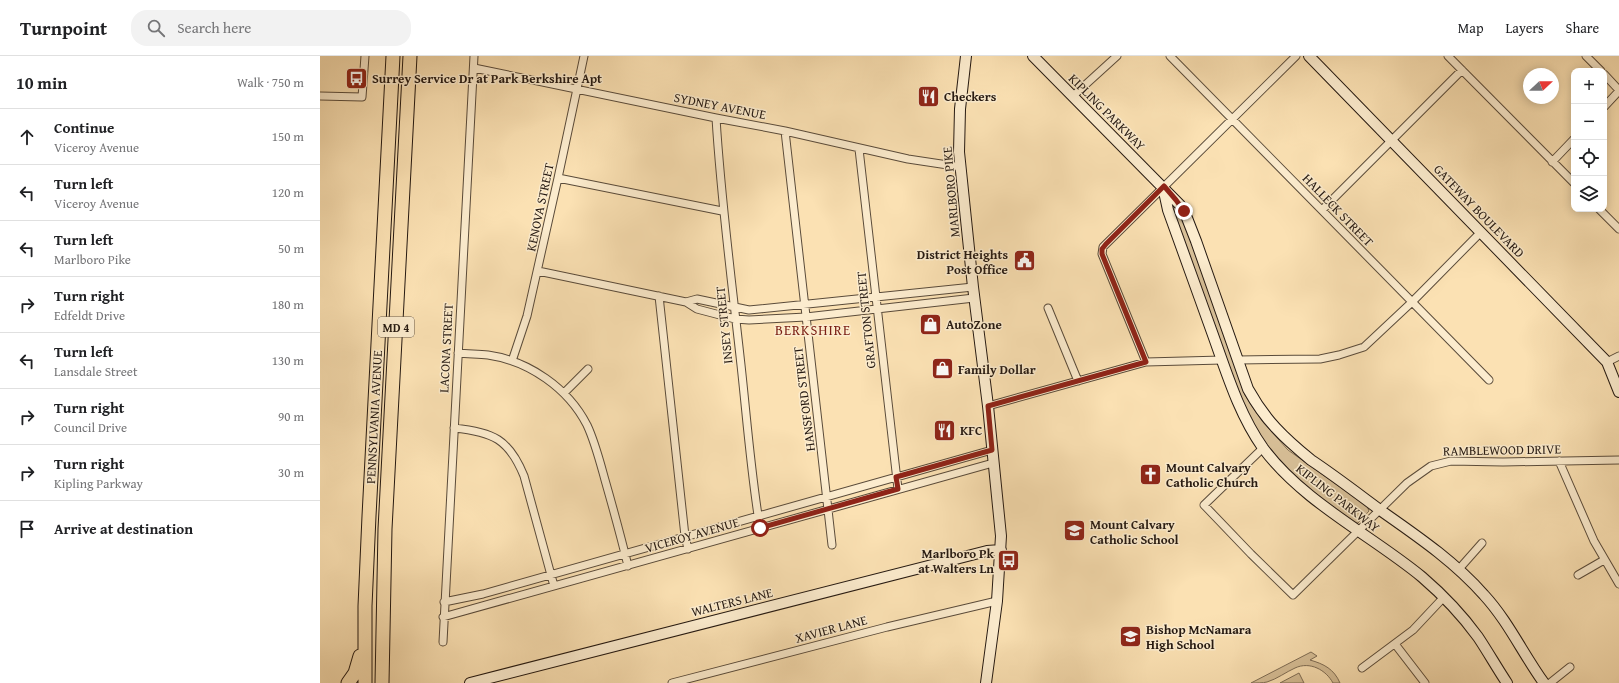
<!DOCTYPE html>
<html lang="en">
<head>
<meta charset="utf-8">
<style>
	:root { --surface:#fff; --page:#f2f2f2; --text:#202124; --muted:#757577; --line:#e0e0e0 }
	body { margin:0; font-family:"Gentium Book Plus",serif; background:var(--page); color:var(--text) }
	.controls { position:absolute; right:12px; top:12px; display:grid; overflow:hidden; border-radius:8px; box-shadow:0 2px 10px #0003 }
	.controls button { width:36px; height:36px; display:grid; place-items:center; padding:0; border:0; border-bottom:1px solid var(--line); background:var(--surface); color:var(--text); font:20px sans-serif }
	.compass { position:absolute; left:1203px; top:12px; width:36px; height:36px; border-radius:50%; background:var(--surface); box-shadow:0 2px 10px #0003; rotate:68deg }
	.stop { position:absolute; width:12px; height:12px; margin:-9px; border:3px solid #8f2418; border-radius:50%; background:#fff }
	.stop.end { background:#8f2418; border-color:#fff; box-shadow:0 1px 4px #0008 }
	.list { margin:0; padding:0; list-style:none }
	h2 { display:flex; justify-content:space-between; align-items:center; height:52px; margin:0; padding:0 16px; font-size:17px }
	h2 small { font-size:13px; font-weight:400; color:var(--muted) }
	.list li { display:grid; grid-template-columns:26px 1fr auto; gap:12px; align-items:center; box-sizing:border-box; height:56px; padding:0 16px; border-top:1px solid var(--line) }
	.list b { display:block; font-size:15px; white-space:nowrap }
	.list p { margin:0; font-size:13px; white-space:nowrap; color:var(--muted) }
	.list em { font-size:13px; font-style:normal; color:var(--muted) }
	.icon { flex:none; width:22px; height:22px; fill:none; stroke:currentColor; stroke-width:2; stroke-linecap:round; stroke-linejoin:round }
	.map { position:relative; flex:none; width:1299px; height:627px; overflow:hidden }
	header { display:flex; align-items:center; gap:24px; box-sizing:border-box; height:56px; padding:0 20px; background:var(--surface); border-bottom:1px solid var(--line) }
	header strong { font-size:19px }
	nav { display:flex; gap:22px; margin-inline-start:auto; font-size:14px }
	.search { width:280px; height:36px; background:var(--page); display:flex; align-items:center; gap:10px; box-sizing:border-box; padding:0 14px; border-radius:16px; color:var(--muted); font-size:15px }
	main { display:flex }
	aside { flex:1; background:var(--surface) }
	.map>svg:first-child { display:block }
	.green { fill:#d7bf97; stroke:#7e6c54 }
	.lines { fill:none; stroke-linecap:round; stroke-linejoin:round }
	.street-casing { stroke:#5a4b3a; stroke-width:9 }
	.secondary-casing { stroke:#251911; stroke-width:12 }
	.highway-casing { stroke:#251911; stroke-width:15 }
	.street { stroke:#fcecce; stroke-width:7 }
	.secondary { stroke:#fcecce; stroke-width:10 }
	.highway { stroke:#fbe1b3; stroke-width:13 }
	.route { stroke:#8f2418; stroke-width:5 }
	.labels { text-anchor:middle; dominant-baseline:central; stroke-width:3; stroke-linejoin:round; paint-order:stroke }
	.shield { fill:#fcecce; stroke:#66584a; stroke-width:1 }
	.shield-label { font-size:12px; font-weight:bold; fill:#251911 }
	.poi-label { font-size:13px; font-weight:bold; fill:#251911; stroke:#fcecce; text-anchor:start }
	.street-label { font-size:13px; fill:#251911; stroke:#fcecce }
	.neighbourhood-label { font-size:14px; letter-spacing:1px; fill:#7a1f14; stroke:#fcecce }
</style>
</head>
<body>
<header>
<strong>Turnpoint</strong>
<div class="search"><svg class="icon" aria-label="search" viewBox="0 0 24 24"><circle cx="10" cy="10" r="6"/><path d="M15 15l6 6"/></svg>Search here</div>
<nav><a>Map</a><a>Layers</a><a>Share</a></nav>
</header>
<main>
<aside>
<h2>10 min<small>Walk · 750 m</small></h2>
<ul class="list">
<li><svg class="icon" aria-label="ahead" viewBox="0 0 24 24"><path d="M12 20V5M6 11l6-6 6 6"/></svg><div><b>Continue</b><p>Viceroy Avenue</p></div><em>150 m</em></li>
<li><svg class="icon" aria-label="left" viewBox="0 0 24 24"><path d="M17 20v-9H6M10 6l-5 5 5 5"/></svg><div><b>Turn left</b><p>Viceroy Avenue</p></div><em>120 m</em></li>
<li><svg class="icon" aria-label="left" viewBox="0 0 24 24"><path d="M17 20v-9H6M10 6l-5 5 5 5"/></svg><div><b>Turn left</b><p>Marlboro Pike</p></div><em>50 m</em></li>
<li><svg class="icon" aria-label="right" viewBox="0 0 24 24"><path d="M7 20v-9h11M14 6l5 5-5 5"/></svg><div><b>Turn right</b><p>Edfeldt Drive</p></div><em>180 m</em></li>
<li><svg class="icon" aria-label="left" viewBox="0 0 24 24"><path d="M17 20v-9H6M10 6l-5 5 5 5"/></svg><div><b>Turn left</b><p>Lansdale Street</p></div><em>130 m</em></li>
<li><svg class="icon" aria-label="right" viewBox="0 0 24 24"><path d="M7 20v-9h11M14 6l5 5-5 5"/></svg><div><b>Turn right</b><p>Council Drive</p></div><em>90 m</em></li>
<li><svg class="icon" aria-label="right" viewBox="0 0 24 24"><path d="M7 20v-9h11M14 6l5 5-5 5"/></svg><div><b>Turn right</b><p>Kipling Parkway</p></div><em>30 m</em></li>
<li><svg class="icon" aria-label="arrive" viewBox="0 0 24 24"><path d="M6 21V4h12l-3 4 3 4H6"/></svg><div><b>Arrive at destination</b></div></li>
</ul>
</aside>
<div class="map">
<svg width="1299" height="627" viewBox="0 0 1299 627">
	<rect width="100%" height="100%" fill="#fbe1b3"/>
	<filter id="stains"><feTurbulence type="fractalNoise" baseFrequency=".005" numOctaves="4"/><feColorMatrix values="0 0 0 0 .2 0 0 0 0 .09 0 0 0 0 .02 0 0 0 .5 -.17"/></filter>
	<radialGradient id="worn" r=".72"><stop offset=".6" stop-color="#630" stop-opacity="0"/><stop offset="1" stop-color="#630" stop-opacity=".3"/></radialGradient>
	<path class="green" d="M849,145h2l12,18 62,176 7,11 10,15 26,29 79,56 2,5 -11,12h-4l-50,-36 -36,-37 -25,-41z
		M991,596l6,4 -7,4c14,4 24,9 30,23h-7c-7,-13 -23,-22 -38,-15 -9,4 -18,11 -28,14 -4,1 -11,1 -16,1z
		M979,617l5,10h-24z"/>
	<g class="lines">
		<defs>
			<path id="street" d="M850,0l319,324
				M1128,0l126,127
				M1266,0l15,15
				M154,12l242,50 69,13 123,28 53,8
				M1284,18l15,16
				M0,40l42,1 3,-41
				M753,40l44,-40
				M1284,51l15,-16
				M396,62c5,83 16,165 25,247 6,55 10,109 19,163
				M465,75l47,414
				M539,93l39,340
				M1232,106l22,-23
				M238,122l164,33
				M1279,153l20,20
				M1002,154l140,-140
				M218,215l148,31 11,7 38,10 14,1 57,-3 168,-19
				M339,240l26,240 3,13
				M366,246l11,-3 52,11 224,-23
				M728,252l30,73
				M138,297c10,1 20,1 30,2 41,6 80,33 99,70 8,17 13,37 18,55 8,28 16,57 23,86
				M918,304l82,-1 19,-4 25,-8 48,-45 69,-70
				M192,305l15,-45 31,-138 26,-122
				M826,306l-44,-108 1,-7 193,-191
				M1287,306l12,-6
				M244,337l24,-24
				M668,350l158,-44 76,-2
				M134,372c39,4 55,11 70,48l30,110
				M943,392l-59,57 47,49 42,41 114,-112 24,-17 20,-5 52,1 116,-2
				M1239,405l35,80 25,43
				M1139,513l23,-26
				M1258,519l26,-15
				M124,546l39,-8 509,-144
				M123,561l550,-154
				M123,586l31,-586
				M1075,588l30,39
				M1042,612l51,-38 31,-33
				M352,627l215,-56 110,-26
				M1230,627l20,-16"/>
			<path id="secondary" d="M646,0l-6,53 -1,43 14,135 15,119 13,130 -4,65 -11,82
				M713,0l147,149 7,13 9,23 52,148c17,31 36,49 63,71 24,16 46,33 69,50 37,26 74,51 104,85 24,26 39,59 60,88
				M989,0l298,306 12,30
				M843,131l5,23c15,42 30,83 45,125 14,39 26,79 50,113 40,54 108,87 159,129 21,18 40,38 56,60 10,15 19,31 29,46
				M150,627l517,-132 14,-1"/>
			<path id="highway" d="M28,627l7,-10 5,-17
				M45,627v-77l4,-90 24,-460
				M62,627l3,-154 25,-473"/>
		</defs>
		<use href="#street" class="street-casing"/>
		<use href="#secondary" class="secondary-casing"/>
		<use href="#highway" class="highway-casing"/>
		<use href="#street" class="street"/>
		<use href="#secondary" class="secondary"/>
		<use href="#highway" class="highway"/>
	</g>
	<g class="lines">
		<path class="route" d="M440,472l138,-39 -2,-12 96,-27 -4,-44 158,-44 -44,-108v-5l4,-5 58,-58 12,14 8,11"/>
	</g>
	<defs>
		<symbol id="bus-square" viewBox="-11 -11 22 22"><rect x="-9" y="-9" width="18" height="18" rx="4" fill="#8f2418" stroke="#fcecce"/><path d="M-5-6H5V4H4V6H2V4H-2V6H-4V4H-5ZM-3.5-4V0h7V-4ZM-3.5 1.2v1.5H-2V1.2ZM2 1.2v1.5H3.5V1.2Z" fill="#fff"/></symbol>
		<symbol id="restaurant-square" viewBox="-11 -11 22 22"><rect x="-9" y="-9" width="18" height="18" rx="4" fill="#8f2418" stroke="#fcecce"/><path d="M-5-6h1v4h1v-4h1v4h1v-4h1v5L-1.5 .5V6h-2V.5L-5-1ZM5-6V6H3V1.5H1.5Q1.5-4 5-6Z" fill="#fff"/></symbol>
		<symbol id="civic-square" viewBox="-11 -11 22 22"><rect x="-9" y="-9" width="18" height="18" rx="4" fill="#8f2418" stroke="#fcecce"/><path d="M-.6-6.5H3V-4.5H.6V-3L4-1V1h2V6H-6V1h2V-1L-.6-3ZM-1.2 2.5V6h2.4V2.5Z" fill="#fff"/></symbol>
		<symbol id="shop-square" viewBox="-11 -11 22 22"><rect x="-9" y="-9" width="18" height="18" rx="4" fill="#8f2418" stroke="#fcecce"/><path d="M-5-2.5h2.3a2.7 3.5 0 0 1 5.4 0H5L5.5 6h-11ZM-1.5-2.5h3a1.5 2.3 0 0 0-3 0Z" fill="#fff"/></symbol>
		<symbol id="church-square" viewBox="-11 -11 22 22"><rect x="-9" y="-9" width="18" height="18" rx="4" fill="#8f2418" stroke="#fcecce"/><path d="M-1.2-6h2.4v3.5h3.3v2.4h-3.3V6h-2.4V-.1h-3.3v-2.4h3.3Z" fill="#fff"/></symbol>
		<symbol id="school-square" viewBox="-11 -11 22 22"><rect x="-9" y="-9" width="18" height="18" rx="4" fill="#8f2418" stroke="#fcecce"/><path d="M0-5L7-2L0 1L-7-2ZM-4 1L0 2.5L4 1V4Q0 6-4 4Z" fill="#fff"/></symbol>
	</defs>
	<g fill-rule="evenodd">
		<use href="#bus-square" x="24" y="10" width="25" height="25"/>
		<use href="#restaurant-square" x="596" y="28" width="25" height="25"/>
		<use href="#civic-square" x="692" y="192" width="25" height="25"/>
		<use href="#shop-square" x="598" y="256" width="25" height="25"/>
		<use href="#shop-square" x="610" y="300" width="25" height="25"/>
		<use href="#restaurant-square" x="612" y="362" width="25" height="25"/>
		<use href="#church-square" x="818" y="406" width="25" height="25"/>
		<use href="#school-square" x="742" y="462" width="25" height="25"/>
		<use href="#bus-square" x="676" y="492" width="25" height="25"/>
		<use href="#school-square" x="798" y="568" width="25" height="25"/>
	</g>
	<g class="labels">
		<rect class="shield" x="58" y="261" width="36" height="20" rx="3"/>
		<g class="shield-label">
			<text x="76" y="271">MD 4</text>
		</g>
		<g class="poi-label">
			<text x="52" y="22">Surrey Service Dr at Park Berkshire Apt</text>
			<text x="624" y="40">Checkers</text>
			<text x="688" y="198" text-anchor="end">District Heights<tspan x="688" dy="15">Post Office</tspan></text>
			<text x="626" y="268">AutoZone</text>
			<text x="638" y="313">Family Dollar</text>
			<text x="640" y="374">KFC</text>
			<text x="846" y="411">Mount Calvary<tspan x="846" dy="15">Catholic Church</tspan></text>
			<text x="770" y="468">Mount Calvary<tspan x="770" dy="15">Catholic School</tspan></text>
			<text x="674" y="497" text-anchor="end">Marlboro Pk<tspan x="674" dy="15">at Walters Ln</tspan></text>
			<text x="826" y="573">Bishop McNamara<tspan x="826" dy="15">High School</tspan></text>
		</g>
		<g class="street-label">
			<text transform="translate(400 50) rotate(11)">SYDNEY AVENUE</text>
			<text transform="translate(787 56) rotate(45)">KIPLING PARKWAY</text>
			<text transform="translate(631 136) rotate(-95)">MARLBORO PIKE</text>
			<text transform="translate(220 151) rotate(-78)">KENOVA STREET</text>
			<text transform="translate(1018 154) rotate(46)">HALLECK STREET</text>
			<text transform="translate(1159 155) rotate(46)">GATEWAY BOULEVARD</text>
			<text transform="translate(546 264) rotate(-96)">GRAFTON STREET</text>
			<text transform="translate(404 269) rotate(-96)">INSEY STREET</text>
			<text transform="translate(126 292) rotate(-87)">LACONA STREET</text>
			<text transform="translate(484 343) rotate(-97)">HANSFORD STREET</text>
			<text transform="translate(54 361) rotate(-87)">PENNSYLVANIA AVENUE</text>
			<text transform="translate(1182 394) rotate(-1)">RAMBLEWOOD DRIVE</text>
			<text transform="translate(1018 442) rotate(38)">KIPLING PARKWAY</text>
			<text transform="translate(372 479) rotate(-16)">VICEROY AVENUE</text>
			<text transform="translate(412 546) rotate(-14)">WALTERS LANE</text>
			<text transform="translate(511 573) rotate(-15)">XAVIER LANE</text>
		</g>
		<g class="neighbourhood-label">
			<text x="493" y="274">BERKSHIRE</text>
		</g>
	</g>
	<rect width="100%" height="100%" filter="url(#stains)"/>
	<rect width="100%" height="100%" fill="url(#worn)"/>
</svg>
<div class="controls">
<button>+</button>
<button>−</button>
<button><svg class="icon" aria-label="locate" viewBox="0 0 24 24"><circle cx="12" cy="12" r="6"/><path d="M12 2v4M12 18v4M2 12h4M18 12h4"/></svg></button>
<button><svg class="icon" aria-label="layers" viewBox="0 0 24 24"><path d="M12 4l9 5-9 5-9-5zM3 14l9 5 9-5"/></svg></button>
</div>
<svg class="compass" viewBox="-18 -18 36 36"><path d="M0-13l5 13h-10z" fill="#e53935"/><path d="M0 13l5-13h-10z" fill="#757577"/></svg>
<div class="stop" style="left:440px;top:472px"></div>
<div class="stop end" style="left:864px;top:155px"></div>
</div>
</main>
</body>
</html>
